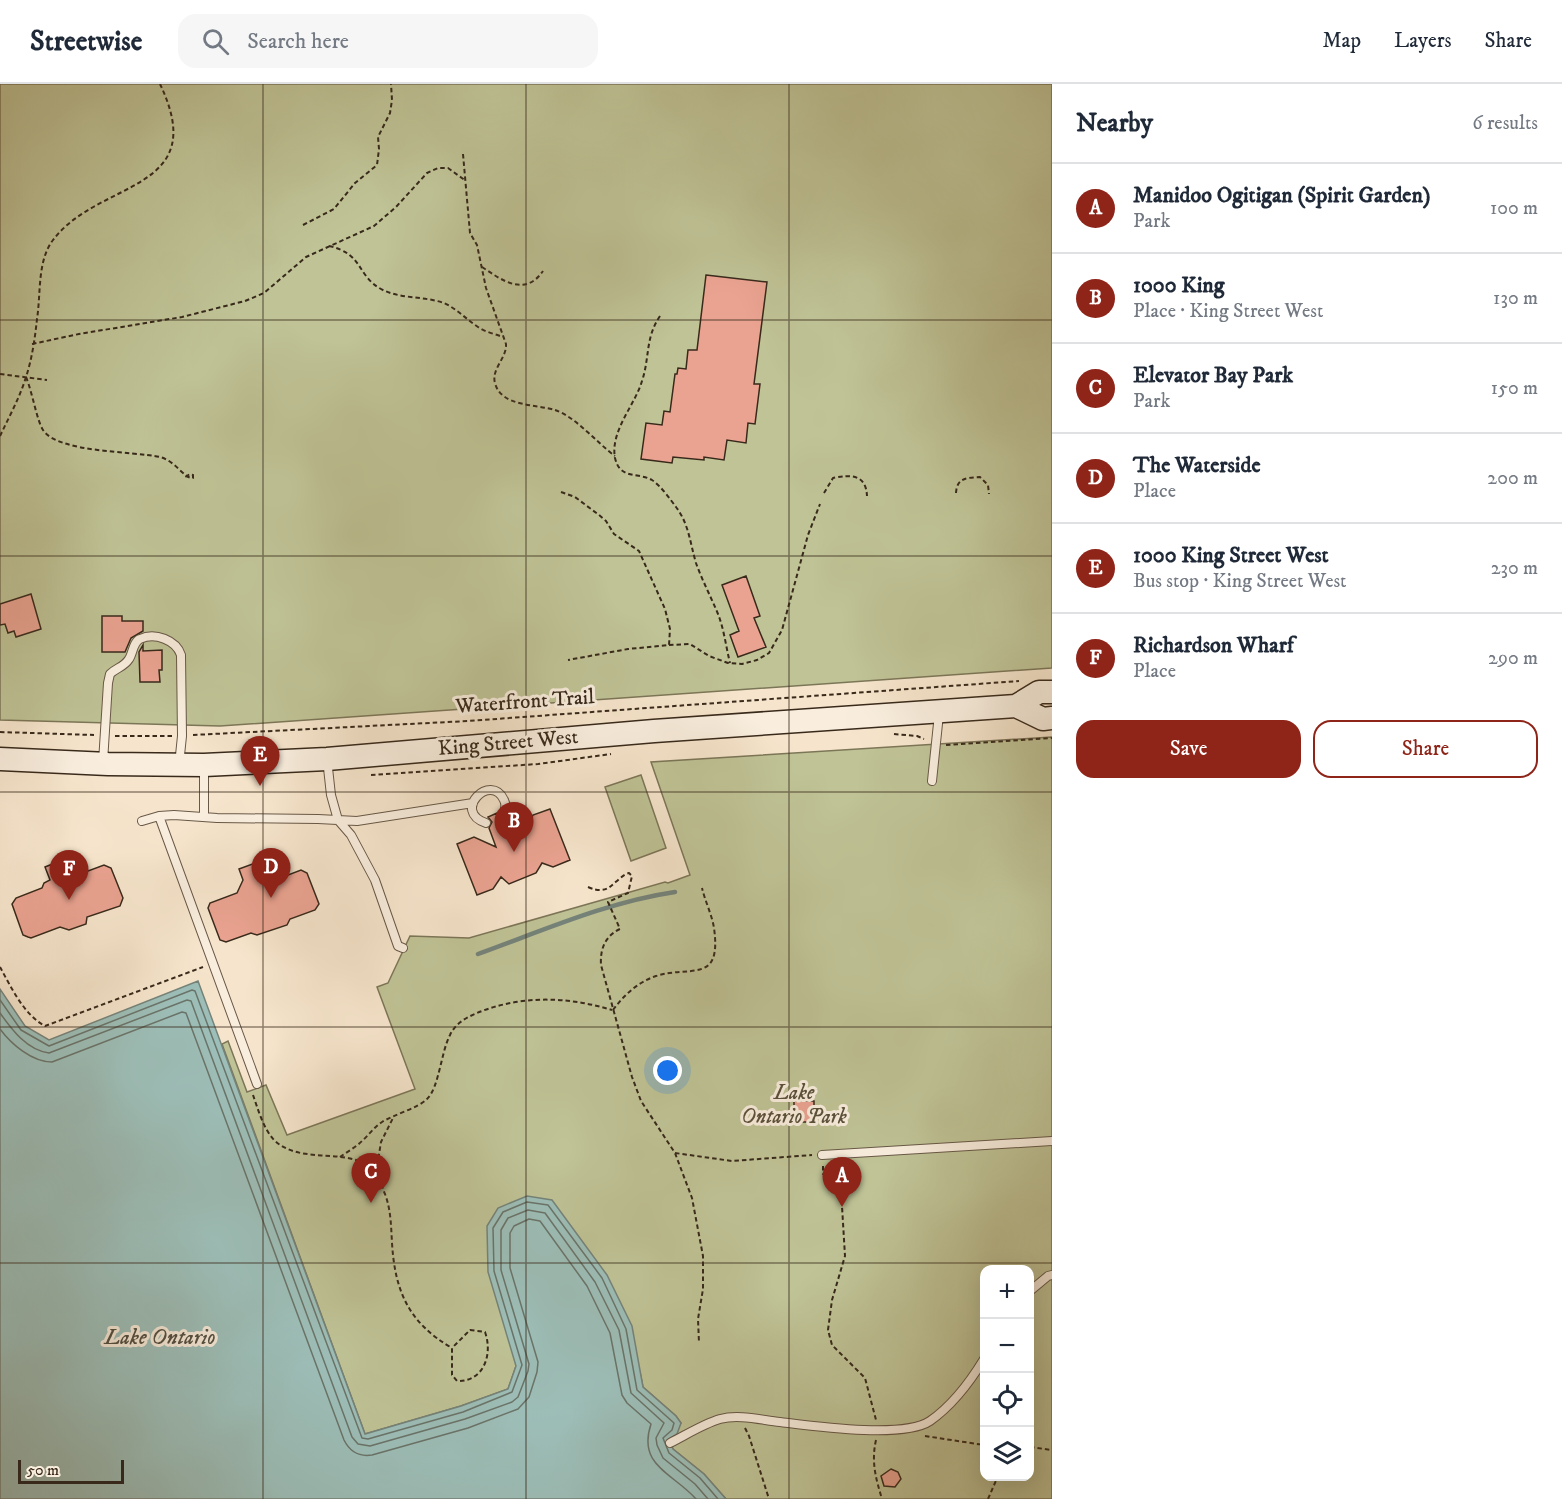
<!DOCTYPE html>
<html lang="en">
<head>
<meta charset="utf-8">
<style>
	:root { --surface:#fff; --page:#f6f6f7; --text:#1f2937; --muted:#747a83; --line:#e0e1e3; --accent:#8f2418 }
	body { margin:0; font-family:"IM FELL DW Pica",serif; background:var(--page); color:var(--text) }
	.controls { position:absolute; right:18px; bottom:18px; display:grid; overflow:hidden; border-radius:12px; box-shadow:0 6px 24px #0002 }
	.controls button { width:54px; height:54px; display:grid; place-items:center; padding:0; border:0; border-bottom:2px solid var(--line); background:var(--surface); color:var(--text); font:30px sans-serif }
	.scale { position:absolute; left:18px; bottom:15px; width:106px; box-sizing:border-box; padding-left:6px; border:3px solid #38291b; border-top:0; font-size:16px; line-height:21px; white-space:nowrap; color:#38291b; -webkit-text-stroke:4px #f9eede; paint-order:stroke }
	.you { position:absolute; left:668px; top:987px; width:21px; height:21px; margin:-15px; border:4px solid #fff; border-radius:50%; background:#1a73e8; box-shadow:0 0 0 9px #1a73e833 }
	.badge { display:grid; place-items:center; width:39px; height:39px; border-radius:50%; background:var(--accent); color:#fff; font-size:20px; font-weight:700 }
	.pin { position:absolute; translate:-50% -50px; filter:drop-shadow(0 2px 3px #0008) }
	.pin::after { content:''; position:absolute; top:32px; width:21px; height:18px; background:inherit; clip-path:polygon(0 0,100% 0,50% 100%) }
	.list { margin:0; padding:0; list-style:none }
	h2 { display:flex; justify-content:space-between; align-items:center; height:78px; margin:0; padding:0 24px; font-size:26px }
	h2 small { font-size:20px; font-weight:400; color:var(--muted) }
	.list li { display:grid; grid-template-columns:39px 1fr auto; gap:18px; align-items:center; box-sizing:border-box; height:90px; padding:0 24px; border-top:2px solid var(--line) }
	.list b { display:block; font-size:22px; white-space:nowrap }
	.list p { margin:0; font-size:20px; white-space:nowrap; color:var(--muted) }
	.list em { font-size:20px; font-style:normal; color:var(--muted) }
	.actions { display:flex; gap:12px; padding:18px 24px }
	.actions a { flex:1; padding:14px 0; border:2px solid var(--accent); border-radius:18px; text-align:center; font-size:21px; color:var(--accent) }
	.actions .main { background:var(--accent); color:#fff }
	.icon { flex:none; width:33px; height:33px; fill:none; stroke:currentColor; stroke-width:2; stroke-linecap:round; stroke-linejoin:round }
	.map { position:relative; flex:none; width:1052px; height:1415px; overflow:hidden }
	header { display:flex; align-items:center; gap:36px; box-sizing:border-box; height:84px; padding:0 30px; background:var(--surface); border-bottom:2px solid var(--line) }
	header strong { font-size:28px }
	nav { display:flex; gap:33px; margin-inline-start:auto; font-size:21px }
	.search { width:420px; height:54px; background:var(--page); display:flex; align-items:center; gap:15px; box-sizing:border-box; padding:0 21px; border-radius:18px; color:var(--muted); font-size:22px }
	main { display:flex }
	aside { flex:1; background:var(--surface) }
	.map>svg:first-child { display:block }
	.green { fill:#bfc396; stroke:#7c7658; stroke-width:1.5; fill-rule:evenodd }
	.water { fill:#9dbfb9; stroke:#75837a; stroke-width:1.5 }
	.lines { fill:none; stroke-linecap:round; stroke-linejoin:round }
	.shore { stroke:#6a746a; stroke-width:1.5 }
	.stream { stroke:#75837a; stroke-width:4.5 }
	.building { fill:#eaa391; stroke:#38291b; stroke-width:1.5 }
	.lane-casing { stroke:#685847; stroke-width:10 }
	.secondary-casing { stroke:#38291b; stroke-width:25 }
	.path { stroke:#38291b; stroke-width:2; stroke-dasharray:4.5 3; stroke-linecap:butt }
	.lane { stroke:#f9eede; stroke-width:8 }
	.secondary { stroke:#f9eede; stroke-width:22 }
	.grid { fill:none; stroke:#38291b; stroke-width:1.5; stroke-opacity:0.55 }
	.labels { text-anchor:middle; dominant-baseline:central; stroke-width:6; stroke-linejoin:round; paint-order:stroke }
	.street-label { font-size:21px; fill:#38291b; stroke:#f9eede }
	.park-label { font-size:21px; font-style:italic; fill:#5a503a; stroke:#f9eede }
	.water-label { font-size:22px; font-style:italic; fill:#514e42; stroke:#f9eede }
</style>
</head>
<body>
<header>
<strong>Streetwise</strong>
<div class="search"><svg class="icon" aria-label="search" viewBox="0 0 24 24"><circle cx="10" cy="10" r="6"/><path d="M15 15l6 6"/></svg>Search here</div>
<nav><a>Map</a><a>Layers</a><a>Share</a></nav>
</header>
<main>
<div class="map">
<svg width="1052" height="1415" viewBox="0 0 1052 1415">
	<rect width="100%" height="100%" fill="#f6e5cc"/>
	<filter id="stains"><feTurbulence type="fractalNoise" baseFrequency=".00333" numOctaves="4"/><feColorMatrix values="0 0 0 0 .2 0 0 0 0 .09 0 0 0 0 .02 0 0 0 .5 -.17"/></filter>
	<radialGradient id="worn" r=".72"><stop offset=".6" stop-color="#630" stop-opacity="0"/><stop offset="1" stop-color="#630" stop-opacity=".3"/></radialGradient>
	<path class="green" d="M0,0h1052v584l-832,58 -220,-6z
		M1052,653v762h-326l-22,-25 -31,-25 -4,-10 12,-16 -5,-7 -33,-29 -3,-15 -124,-6 -8,23 -47,17 -96,28 -143,-390 6,-3 19,51 19,-7 21,50 128,-46 -38,-102 11,-4 22,-47 59,2 196,-56 3,1 22,-8 -39,-113zM984,1186h46v206h-46z
		M641,691l25,73 -35,13 -26,-74z"/>
	<path class="water" d="M198,897l167,453 96,-28 47,-17 8,-23 -28,-94 -1,-46 11,-18 29,-12 25,4 55,75 25,51 11,61 33,29 5,7 -4,11 -8,5 4,10 31,25 22,25h-726v-510l25,37 24,14z"/>
	<g class="lines">
		<path class="shore" d="M0,916l21,30 28,16 143,-56 3,1 167,447 6,1 95,-27 49,-20 10,-27 -28,-94 -1,-43 10,-16 24,-10 21,3 54,73 24,51 11,61 37,33 -2,7 -9,8 6,15 31,25 18,21
			M0,929c12,17 27,37 49,40l138,-53 4,1 161,436 6,7 12,2 95,-27 47,-17 6,-5 10,-26 1,-7 -28,-94v-40l7,-12 20,-8 17,3 50,69 24,48 12,63 33,30 -8,15 1,7 6,13 32,26 13,15
			M0,945c11,15 32,33 52,33l130,-50 4,1 158,427c6,12 15,17 28,15l96,-27 50,-19 11,-12 8,-25 1,-10 -28,-94v-35l4,-7 15,-7 11,2 47,65 23,47 12,62 5,8 24,21c-14,42 22,49 45,75"/>
		<path class="stream" d="M478,870c64,-23 129,-52 197,-62"/>
	</g>
	<path class="building" d="M706,191l61,7 -13,102h6l-5,40 -7,-1 -2,20 -19,-3 -3,20 -20,-3v3l-31,-3 -1,6 -31,-4 5,-36 16,2 2,-14 6,1 5,-38h2l1,-6 8,1 2,-19h9z
		M746,492l14,40 -6,2 12,29 -28,10 -8,-22 9,-4 -17,-46z
		M31,510l10,35 -25,8 -2,-6 -6,2 -3,-9 -5,1v-21z
		M102,532h20v5h21v10l-12,7 -6,14h-23z
		M143,561v6l19,-1v20h-3l1,12h-20l-1,-30z
		M550,725l20,51 -17,7 -11,-4 -6,10 -27,11 -8,-7 -8,12 -16,6 -20,-51 17,-7 22,10 -7,-19 3,-6 -4,-5 9,-4 -1,8 8,5 13,-5 11,5 5,-11z
		M60,777l5,14 8,-3 7,2 24,-9 7,3 12,30 -3,8 -33,11 -1,7 -17,6 -9,-3 -29,11 -3,-1 -5,-2 -11,-31 4,-6 26,-10 2,-5 6,-3 -5,-13z
		M258,778l5,13 12,5 26,-10 6,3 12,31 -4,6 -25,9 -3,6 -30,10 -6,-2 -25,9 -6,-2 -12,-32 2,-5 27,-10 6,-13 -4,-11z
		M794,1017h20v21h-20z
		M891,1385l7,3 3,7 -6,8 -11,-1 -3,-10z"/>
	<g class="lines">
		<defs>
			<path id="lane" d="M327,675l4,36 7,25 13,15 24,45 23,66 5,2
				M103,678l5,-79 2,-9c6,-6 14,-7 19,-15 4,-6 4,-17 11,-20 15,-7 36,1 41,16l1,81 -3,29
				M204,682v51
				M932,697l7,-67
				M159,732l98,268
				M142,737l17,-5 15,-1 43,3 101,1 39,2 116,-18
				M486,739c-35,-12 5,-51 18,-23 3,6 1,12 -2,18
				M822,1071l230,-14
				M1030,1207l18,-15 4,-1
				M670,1359c16,-8 33,-19 50,-24 19,-5 41,1 60,3 33,4 123,17 150,-1 23,-16 40,-39 54,-62"/>
			<path id="secondary" d="M1016,622l27,13 9,-1
				M0,675l108,5 96,1 123,-6 327,-28 362,-25 23,-14h13"/>
		</defs>
		<use href="#lane" class="lane-casing"/>
		<use href="#secondary" class="secondary-casing"/>
		<path class="path" d="M463,70l7,79 7,12 9,43 20,56c1,14 -15,25 -11,39 6,24 41,21 60,27 21,7 42,33 60,46
			M303,141l31,-16 21,-26 22,-18 2,-16 -1,-12 12,-24 2,-13 -1,-16
			M329,162c35,8 27,29 52,43 18,10 43,7 63,14 13,6 22,16 34,24 7,5 17,7 25,10
			M482,183c21,14 43,30 61,4
			M660,232c-15,22 -10,41 -18,65 -7,24 -32,50 -27,77 5,22 23,14 37,22 9,6 18,19 24,27 13,17 14,36 20,56 6,17 15,34 22,51 6,15 8,33 12,49
			M32,260l47,-10 103,-17 63,-16 19,-8 42,-36 68,-31 22,-19 31,-34 11,-5h10l18,13
			M0,290l47,6
			M26,293c6,14 11,44 17,53 15,23 90,21 117,27 16,4 24,22 33,21v-3l-3,-1 -5,3
			M0,352c9,-19 20,-39 26,-59 6,-18 9,-39 11,-58 4,-25 0,-58 16,-79 46,-61 159,-47 107,-156
			M561,408l14,5 24,18 7,6 8,13 25,17 26,58 5,20 -1,16 -41,4 -60,11
			M824,409l9,-15c19,-4 33,-3 34,18
			M956,409c1,-16 11,-15 24,-16l8,8 1,9
			M669,561l21,-1 19,12 19,7 14,1 15,-4 12,-7 13,-23 26,-95 12,-31
			M0,648l94,3
			M894,650l23,2 7,3
			M193,651l275,-14 551,-40
			M115,652h57
			M946,661l106,-7
			M371,691l167,-11 73,-10
			M588,803c21,9 23,-4 38,-13l3,-1 3,3 -4,17 -20,9 12,27c-15,7 -20,20 -19,36l31,112 9,24 34,52 17,45 11,58v33l-5,30 1,24
			M0,883c11,20 24,48 45,59l158,-59
			M613,926c11,-15 25,-28 43,-34 34,-11 66,9 58,-48 -2,-13 -9,-27 -12,-40
			M253,1011c5,14 10,33 21,45 28,27 78,4 102,33 4,5 6,14 9,21 6,16 6,32 7,49 3,49 17,80 60,105v27l5,6c27,1 36,-27 28,-49l-15,-2 -18,18
			M675,1069l57,8 80,-6
			M340,1073c7,-5 16,-10 22,-16 7,-6 12,-14 20,-19 11,-7 36,-14 45,-23 12,-11 14,-47 23,-64 6,-13 19,-19 32,-24 43,-16 87,-14 130,-1
			M823,1082v8l17,-1 5,83 -13,44 -4,30 4,15 33,33 11,42
			M376,1089l5,-31 13,-26
			M745,1344l4,8 20,63
			M925,1352l59,9
			M876,1356c-5,22 0,39 6,59
			M1030,1363l22,3
			M988,1415l10,-23"/>
		<use href="#lane" class="lane"/>
		<use href="#secondary" class="secondary"/>
	</g>
	<path class="grid" d="M263,0v1415M526,0v1415M789,0v1415M0,236h1052M0,472h1052M0,708h1052M0,943h1052M0,1179h1052"/>
	<g class="labels">
		<g class="street-label">
			<text transform="translate(525 618) rotate(-4)">Waterfront Trail</text>
			<text transform="translate(508 659) rotate(-5)">King Street West</text>
		</g>
		<g class="park-label">
			<text x="794" y="1009">Lake<tspan x="794" dy="24">Ontario Park</tspan></text>
		</g>
		<g class="water-label">
			<text x="160" y="1253">Lake Ontario</text>
		</g>
	</g>
	<rect width="100%" height="100%" filter="url(#stains)"/>
	<rect width="100%" height="100%" fill="url(#worn)"/>
</svg>
<div class="controls">
<button>+</button>
<button>−</button>
<button><svg class="icon" aria-label="locate" viewBox="0 0 24 24"><circle cx="12" cy="12" r="6"/><path d="M12 2v4M12 18v4M2 12h4M18 12h4"/></svg></button>
<button><svg class="icon" aria-label="layers" viewBox="0 0 24 24"><path d="M12 4l9 5-9 5-9-5zM3 14l9 5 9-5"/></svg></button>
</div>
<div class="scale">50 m</div>
<div class="you"></div>
<div class="pin badge" style="left:842px;top:1123px">A</div>
<div class="pin badge" style="left:514px;top:768px">B</div>
<div class="pin badge" style="left:371px;top:1119px">C</div>
<div class="pin badge" style="left:271px;top:814px">D</div>
<div class="pin badge" style="left:260px;top:702px">E</div>
<div class="pin badge" style="left:69px;top:816px">F</div>
</div>
<aside>
<h2>Nearby<small>6 results</small></h2>
<ul class="list">
<li><span class="badge">A</span><div><b>Manidoo Ogitigan (Spirit Garden)</b><p>Park</p></div><em>100 m</em></li>
<li><span class="badge">B</span><div><b>1000 King</b><p>Place · King Street West</p></div><em>130 m</em></li>
<li><span class="badge">C</span><div><b>Elevator Bay Park</b><p>Park</p></div><em>150 m</em></li>
<li><span class="badge">D</span><div><b>The Waterside</b><p>Place</p></div><em>200 m</em></li>
<li><span class="badge">E</span><div><b>1000 King Street West</b><p>Bus stop · King Street West</p></div><em>230 m</em></li>
<li><span class="badge">F</span><div><b>Richardson Wharf</b><p>Place</p></div><em>290 m</em></li>
</ul>
<div class="actions"><a class="main">Save</a><a>Share</a></div>
</aside>
</main>
</body>
</html>
